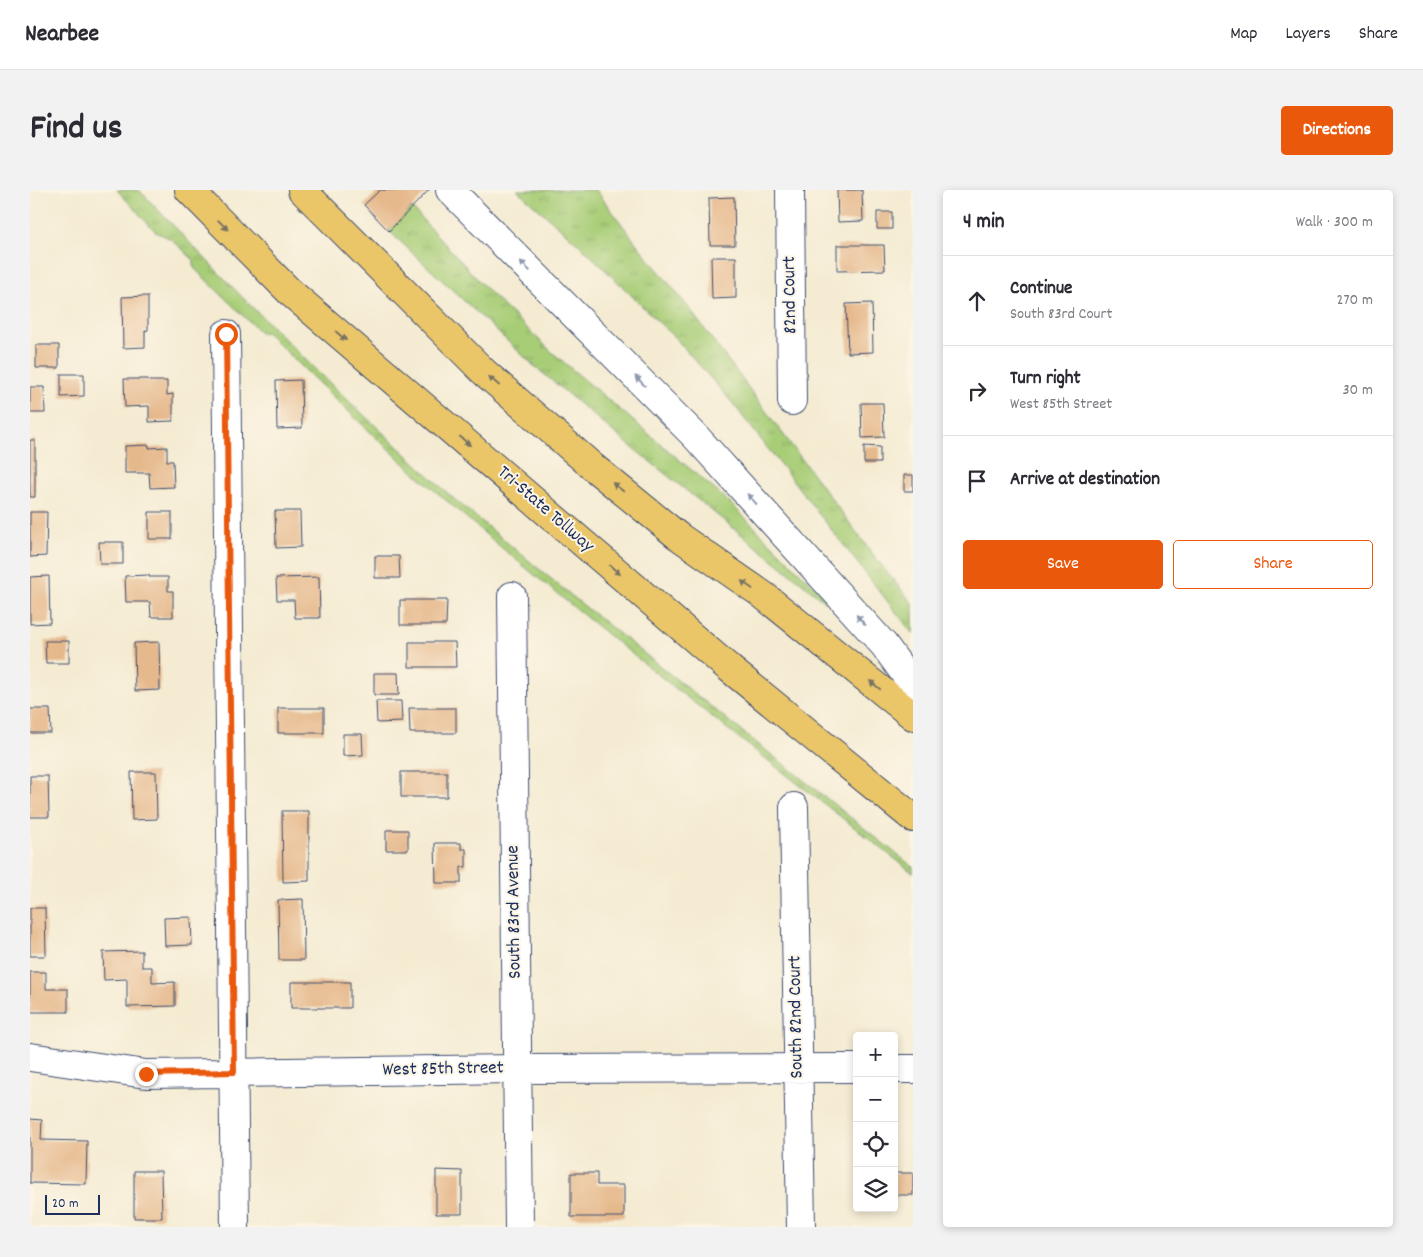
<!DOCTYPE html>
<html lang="en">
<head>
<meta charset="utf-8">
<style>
	:root { --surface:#fff; --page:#f2f2f3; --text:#2b2b33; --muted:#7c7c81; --line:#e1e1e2; --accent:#ea580c }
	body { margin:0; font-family:Dekko,sans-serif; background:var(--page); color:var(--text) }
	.controls { position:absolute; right:15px; bottom:15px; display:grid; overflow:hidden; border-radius:5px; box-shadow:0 2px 8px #0003 }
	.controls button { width:45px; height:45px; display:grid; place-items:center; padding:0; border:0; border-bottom:1px solid var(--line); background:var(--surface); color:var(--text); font:25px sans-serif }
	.scale { position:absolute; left:15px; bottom:12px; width:55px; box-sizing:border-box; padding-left:5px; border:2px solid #1b2f5e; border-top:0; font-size:14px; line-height:18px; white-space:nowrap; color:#1b2f5e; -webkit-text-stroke:4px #fcf5e5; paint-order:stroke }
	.stop { position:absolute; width:15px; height:15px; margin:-11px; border:4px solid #ea580c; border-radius:50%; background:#fff }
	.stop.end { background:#ea580c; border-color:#fff; box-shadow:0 1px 5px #0008 }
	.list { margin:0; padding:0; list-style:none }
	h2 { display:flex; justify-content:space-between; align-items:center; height:65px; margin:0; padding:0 20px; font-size:21px }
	h2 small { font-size:16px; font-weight:400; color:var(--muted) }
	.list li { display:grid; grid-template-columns:32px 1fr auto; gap:15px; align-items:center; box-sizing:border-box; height:90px; padding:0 20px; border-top:1px solid var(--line) }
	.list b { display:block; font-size:19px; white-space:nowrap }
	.list p { margin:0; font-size:16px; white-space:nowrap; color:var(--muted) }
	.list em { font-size:16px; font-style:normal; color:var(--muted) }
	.actions { display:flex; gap:10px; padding:15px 20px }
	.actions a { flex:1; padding:11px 0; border:1px solid var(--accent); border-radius:5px; text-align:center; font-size:18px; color:var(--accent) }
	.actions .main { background:var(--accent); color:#fff }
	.icon { flex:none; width:28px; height:28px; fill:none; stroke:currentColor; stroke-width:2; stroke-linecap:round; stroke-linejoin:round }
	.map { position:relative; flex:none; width:883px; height:1037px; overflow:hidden; border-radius:5px }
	header { display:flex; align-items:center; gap:30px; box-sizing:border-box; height:70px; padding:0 25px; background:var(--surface); border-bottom:1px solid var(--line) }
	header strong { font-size:24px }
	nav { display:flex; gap:28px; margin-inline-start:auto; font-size:18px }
	.intro { display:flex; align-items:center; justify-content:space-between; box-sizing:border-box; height:120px; padding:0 30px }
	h1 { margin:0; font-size:35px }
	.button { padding:12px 22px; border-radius:5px; background:var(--accent); color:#fff; font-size:18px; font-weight:700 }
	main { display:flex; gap:30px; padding:0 30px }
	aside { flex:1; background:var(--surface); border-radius:5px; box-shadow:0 2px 8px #0003 }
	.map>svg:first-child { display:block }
	.grass { fill:url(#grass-tufts); stroke:#627e6a }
	.building { fill:#e6b98d }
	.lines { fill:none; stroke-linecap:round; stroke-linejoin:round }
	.minor-casing { stroke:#3c4b6f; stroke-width:30 }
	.highway-casing { stroke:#3c4b6f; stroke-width:30 }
	.minor { stroke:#fff; stroke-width:28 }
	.highway { stroke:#ebc669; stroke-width:28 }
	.oneway { fill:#797363 }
	.oneway2 { fill:#8d97ae }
	.route { stroke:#ea580c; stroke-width:6 }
	.labels { text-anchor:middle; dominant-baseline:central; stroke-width:4; stroke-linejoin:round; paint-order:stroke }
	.street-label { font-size:19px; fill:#1b2f5e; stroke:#fcf5e5 }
</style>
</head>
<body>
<header>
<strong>Nearbee</strong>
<nav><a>Map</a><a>Layers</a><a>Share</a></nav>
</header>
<div class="intro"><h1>Find us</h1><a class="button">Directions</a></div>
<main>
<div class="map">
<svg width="883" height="1037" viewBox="0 0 883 1037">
	<defs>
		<pattern id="grass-tufts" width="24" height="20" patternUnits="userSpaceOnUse" patternTransform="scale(1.25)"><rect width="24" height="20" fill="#a8cd77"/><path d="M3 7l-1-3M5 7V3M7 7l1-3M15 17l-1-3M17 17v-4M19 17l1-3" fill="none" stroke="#90b069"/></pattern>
	</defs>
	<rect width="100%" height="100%" fill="#fcf5e5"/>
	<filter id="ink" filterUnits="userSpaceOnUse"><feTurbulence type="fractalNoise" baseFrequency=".02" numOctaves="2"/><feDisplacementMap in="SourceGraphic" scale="10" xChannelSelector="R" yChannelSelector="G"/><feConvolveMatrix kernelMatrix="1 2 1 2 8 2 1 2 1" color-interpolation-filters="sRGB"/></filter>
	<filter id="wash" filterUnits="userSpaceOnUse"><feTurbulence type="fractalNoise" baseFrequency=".0096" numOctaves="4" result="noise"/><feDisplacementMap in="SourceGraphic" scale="20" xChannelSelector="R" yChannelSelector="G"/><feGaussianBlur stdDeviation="1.12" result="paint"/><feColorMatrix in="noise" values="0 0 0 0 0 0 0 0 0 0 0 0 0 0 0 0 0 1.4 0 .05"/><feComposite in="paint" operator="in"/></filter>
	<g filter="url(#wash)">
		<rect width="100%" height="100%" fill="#f4ebd2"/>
		<path class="grass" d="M87,0h22l106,110 77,76 132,123 124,102 335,266v6c-156,-122 -315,-241 -465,-371 -63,-54 -123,-113 -183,-171l-3,3 -68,-66v-8l-23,-21 -15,-7z
			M487,0h79l40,53 52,64 190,254 35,43v30l-183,-234 -52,-59 -95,-93z
			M382,18l78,85 64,61 173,146 101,100 -2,2 -203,-162 -91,-76 -143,-133z"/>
		<g id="blocks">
			<path class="building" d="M350,0h49l-40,41 -25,-26z
				M807,0h25l1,31 -25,1z
				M704,7l1,48h-25l-1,-47z
				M847,22h15v17h-15z
				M807,55h47l1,25 -48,1z
				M681,67h25v41l-24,1z
				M118,106v34l-3,1v16l-22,1 -1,-51z
				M842,113l1,49 -25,1 -2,-49z
				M6,155h23v23h-23z
				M31,184h23v22l-23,1z
				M94,189h24l1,2h18v14l6,-1v27l-24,1v-16l-24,1z
				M271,190l1,48 -25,1 -1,-48z
				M0,197h14l1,26h-15z
				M831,213h22l1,34 -22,1z
				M0,250h5v57h-5z
				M119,255v3l18,-1v14h6l1,26 -24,1 -1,-15h-24v-27z
				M834,256l16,1v16h-16z
				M874,285h9v16h-9z
				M245,321h25l1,36 -25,1z
				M0,322h17l-1,44 -16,1z
				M119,322h23v27h-23z
				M69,352h24v22h-23z
				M345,366h24l1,22h-25z
				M119,385v2h19v14h5v26h-22l-1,-15h-24l-1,-26z
				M19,386l1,47 -20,1v-47z
				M289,387l1,41h-25l-1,-18h-17l-1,-22z
				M370,410h47l-1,25h-46z
				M15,451h24v22h-23z
				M129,452l1,48 -25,1 -1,-48z
				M379,452h46l1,25h-47z
				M344,483h24l1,22h-25z
				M346,511h25l1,21 -25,1z
				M248,518h46v25h-46z
				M379,518h47v25h-46z
				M0,519h20l1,24h-21z
				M313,544h19l1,21 -20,1z
				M101,582h25l1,47 -25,1z
				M371,582h46v25h-46z
				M0,586h18l1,41h-19z
				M252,621h27v70l-26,1z
				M356,640h22v20h-22z
				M405,653h26v6h5v18h-5v16h-25z
				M273,709l1,61h-25l-1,-60z
				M0,718h15l1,48h-16z
				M161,727l1,28 -27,1 -1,-28z
				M112,761v16h10v16l23,-1v24l-48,1v-28l-23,1 -1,-28z
				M0,782h16v17h22v23h-38z
				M261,792h59v26h-59z
				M0,929l12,1 -1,20 46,1 -1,43 -56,-1z
				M406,980l26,1v43h-26z
				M104,981h27l1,47h-28z
				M541,983h26v12h27v32h-53z
				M864,983h19v22h-19z"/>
		</g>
	</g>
	<g filter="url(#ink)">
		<use href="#blocks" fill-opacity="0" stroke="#3c4b6f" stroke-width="1"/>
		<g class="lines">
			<defs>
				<path id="minor" d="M420,0l246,247 188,208 29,40
					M760,0l2,211
					M196,144l9,893
					M482,406l7,631
					M764,617l7,420
					M0,867l116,17 371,-5 340,-1
					M864,879h19"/>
				<path id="highway" d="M159,0l101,102 440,377 183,149
					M272,0l182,182 109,95 85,69 85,59 150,121"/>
			</defs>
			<use href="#minor" class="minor-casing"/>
			<use href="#highway" class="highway-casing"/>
			<use href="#minor" class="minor"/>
			<use href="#highway" class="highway"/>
		</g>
		<defs><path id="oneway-solid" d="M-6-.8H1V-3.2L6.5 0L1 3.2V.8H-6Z" transform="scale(1.25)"/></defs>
		<g class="oneway">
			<use href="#oneway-solid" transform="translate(193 35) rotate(45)"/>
			<use href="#oneway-solid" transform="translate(311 146) rotate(41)"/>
			<use href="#oneway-solid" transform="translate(464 191) rotate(-139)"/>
			<use href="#oneway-solid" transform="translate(435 251) rotate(41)"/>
			<use href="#oneway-solid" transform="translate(588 297) rotate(-141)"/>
			<use href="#oneway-solid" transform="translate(585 380) rotate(41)"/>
			<use href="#oneway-solid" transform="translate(717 395) rotate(-145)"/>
			<use href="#oneway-solid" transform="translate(845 495) rotate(-141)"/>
		</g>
		<g class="oneway2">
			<use href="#oneway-solid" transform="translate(495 76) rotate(-135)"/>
			<use href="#oneway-solid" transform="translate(610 191) rotate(-135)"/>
			<use href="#oneway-solid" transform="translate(722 309) rotate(-132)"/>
			<use href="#oneway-solid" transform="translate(831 430) rotate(-132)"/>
		</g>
	</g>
	<g class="lines" filter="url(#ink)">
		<path class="route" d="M116,884l88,-2 -8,-738"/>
	</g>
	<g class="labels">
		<g class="street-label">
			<text transform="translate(761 105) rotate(-91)">82nd Court</text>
			<text transform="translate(515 320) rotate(41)">Tri-State Tollway</text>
			<text transform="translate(485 722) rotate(-91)">South 83rd Avenue</text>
			<text transform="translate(767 827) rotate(-91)">South 82nd Court</text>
			<text transform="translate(413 880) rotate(-1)">West 85th Street</text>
		</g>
	</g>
</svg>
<div class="controls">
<button>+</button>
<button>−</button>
<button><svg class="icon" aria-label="locate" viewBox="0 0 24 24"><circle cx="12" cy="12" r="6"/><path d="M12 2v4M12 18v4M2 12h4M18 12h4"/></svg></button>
<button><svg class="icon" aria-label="layers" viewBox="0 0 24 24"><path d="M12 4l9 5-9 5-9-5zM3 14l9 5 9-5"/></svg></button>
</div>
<div class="scale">20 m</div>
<div class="stop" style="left:196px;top:144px"></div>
<div class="stop end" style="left:116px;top:884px"></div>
</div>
<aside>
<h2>4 min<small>Walk · 300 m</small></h2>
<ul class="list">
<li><svg class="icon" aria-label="ahead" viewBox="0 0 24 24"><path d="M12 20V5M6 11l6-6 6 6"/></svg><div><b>Continue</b><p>South 83rd Court</p></div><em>270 m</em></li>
<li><svg class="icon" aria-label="right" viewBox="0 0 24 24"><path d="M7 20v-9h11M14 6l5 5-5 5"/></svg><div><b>Turn right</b><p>West 85th Street</p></div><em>30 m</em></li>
<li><svg class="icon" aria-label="arrive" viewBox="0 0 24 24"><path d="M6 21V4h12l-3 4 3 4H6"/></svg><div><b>Arrive at destination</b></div></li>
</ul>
<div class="actions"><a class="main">Save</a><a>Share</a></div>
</aside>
</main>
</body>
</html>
